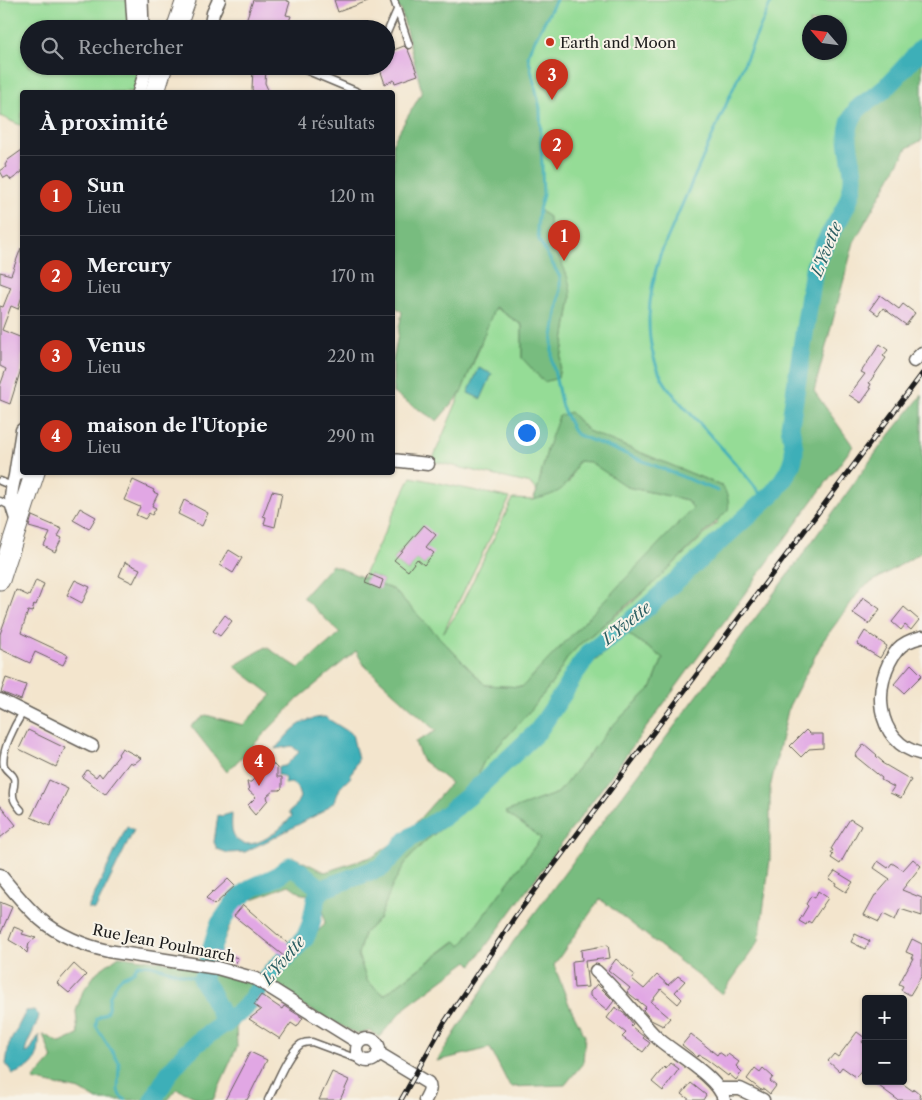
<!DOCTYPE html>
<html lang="fr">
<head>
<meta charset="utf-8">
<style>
	:root { --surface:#171b24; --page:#242831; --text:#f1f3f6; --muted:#9ea1a6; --line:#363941; --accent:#c8321e }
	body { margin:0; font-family:"Libre Caslon Text",serif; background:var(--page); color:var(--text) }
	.controls { position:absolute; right:15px; bottom:15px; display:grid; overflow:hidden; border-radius:5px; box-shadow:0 1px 4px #0004 }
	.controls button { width:45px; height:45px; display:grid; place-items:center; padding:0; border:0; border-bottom:1px solid var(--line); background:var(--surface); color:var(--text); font:25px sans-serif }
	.compass { position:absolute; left:802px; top:15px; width:45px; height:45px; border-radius:50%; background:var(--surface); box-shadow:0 1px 4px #0004; rotate:298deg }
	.you { position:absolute; left:526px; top:432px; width:18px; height:18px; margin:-12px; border:4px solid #fff; border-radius:50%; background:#1a73e8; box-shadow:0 0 0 8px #1a73e833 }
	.badge { display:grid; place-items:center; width:32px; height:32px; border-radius:50%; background:var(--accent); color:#fff; font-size:16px; font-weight:700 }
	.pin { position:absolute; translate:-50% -41px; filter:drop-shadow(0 1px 2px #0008) }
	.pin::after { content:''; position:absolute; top:26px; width:18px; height:15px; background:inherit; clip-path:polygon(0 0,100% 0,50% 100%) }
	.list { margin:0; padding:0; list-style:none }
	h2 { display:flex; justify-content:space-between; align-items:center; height:65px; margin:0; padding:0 20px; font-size:21px }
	h2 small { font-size:16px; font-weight:400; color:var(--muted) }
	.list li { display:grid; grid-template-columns:32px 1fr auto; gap:15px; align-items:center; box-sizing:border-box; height:80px; padding:0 20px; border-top:1px solid var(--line) }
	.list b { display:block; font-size:19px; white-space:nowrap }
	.list p { margin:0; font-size:16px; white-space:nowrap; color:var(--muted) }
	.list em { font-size:16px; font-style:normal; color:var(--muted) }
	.icon { flex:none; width:28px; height:28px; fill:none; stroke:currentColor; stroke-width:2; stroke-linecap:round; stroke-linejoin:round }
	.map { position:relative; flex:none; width:922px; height:1100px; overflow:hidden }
	.search { position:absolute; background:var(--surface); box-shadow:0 1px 4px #0004; left:20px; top:20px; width:375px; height:55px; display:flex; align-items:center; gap:12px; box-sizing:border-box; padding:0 18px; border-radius:28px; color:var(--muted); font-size:19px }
	.panel { position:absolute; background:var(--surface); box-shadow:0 1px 4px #0004; left:20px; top:90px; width:375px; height:385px; border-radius:5px }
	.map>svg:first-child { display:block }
	.green { fill:#95dc96; stroke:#587c59; fill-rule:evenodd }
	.forest { fill:#78bc7f; stroke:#4a6c4e; fill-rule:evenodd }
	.water { fill:#3eafb8; stroke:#2d666a }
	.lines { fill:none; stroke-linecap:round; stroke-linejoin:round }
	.stream { stroke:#3eafb8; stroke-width:3 }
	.river { stroke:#3eafb8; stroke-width:19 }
	.building { fill:#e1a7e4 }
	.service-casing { stroke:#67625a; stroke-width:9 }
	.minor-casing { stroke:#67625a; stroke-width:15 }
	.tertiary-casing { stroke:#67625a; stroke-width:18 }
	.primary-casing { stroke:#67625a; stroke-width:21 }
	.service { stroke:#fff; stroke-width:6 }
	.minor { stroke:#fff; stroke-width:12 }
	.tertiary { stroke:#fff; stroke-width:15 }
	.primary { stroke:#fff; stroke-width:19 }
	.rail-casing { stroke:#1c1c1c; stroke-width:5 }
	.rail { stroke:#f7f3e8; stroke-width:3; stroke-dasharray:9; stroke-linecap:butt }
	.poi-dot { fill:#c8321e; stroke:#f7f3e8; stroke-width:2 }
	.labels { text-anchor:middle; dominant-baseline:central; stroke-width:4; stroke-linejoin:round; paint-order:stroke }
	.poi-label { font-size:15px; fill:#1c1c1c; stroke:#f7f3e8; text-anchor:start }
	.street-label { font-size:15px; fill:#1c1c1c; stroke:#f7f3e8 }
	.water-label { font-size:16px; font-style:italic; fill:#2b5e62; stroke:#f7f3e8 }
</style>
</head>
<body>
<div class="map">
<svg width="922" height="1100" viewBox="0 0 922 1100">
	<rect width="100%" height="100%" fill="#f7f3e8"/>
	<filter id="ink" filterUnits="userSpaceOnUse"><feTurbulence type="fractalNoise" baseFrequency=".02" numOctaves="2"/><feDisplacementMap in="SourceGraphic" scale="10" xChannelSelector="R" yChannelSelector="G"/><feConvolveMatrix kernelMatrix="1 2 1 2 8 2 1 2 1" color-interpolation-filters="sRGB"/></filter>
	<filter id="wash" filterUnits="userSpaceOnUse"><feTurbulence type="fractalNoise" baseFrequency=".0096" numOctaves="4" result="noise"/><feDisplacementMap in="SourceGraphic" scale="20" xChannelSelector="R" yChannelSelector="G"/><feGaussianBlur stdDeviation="1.12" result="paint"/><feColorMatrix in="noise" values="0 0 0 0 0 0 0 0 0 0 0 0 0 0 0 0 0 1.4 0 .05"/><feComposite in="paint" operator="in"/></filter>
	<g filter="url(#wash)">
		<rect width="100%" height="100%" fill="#f3e5cd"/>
		<path class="green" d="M0,0h129l3,29h-103v37h112l-7,26h-112v34l-22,-10z
			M556,0h366v48l-40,43 -24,16 -10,43 5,26 -1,12 -3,11 -35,70 -24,157c1,8 3,15 4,23 1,16 -11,31 -20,43l-139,126 -46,35 -14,20 -11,19 -26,39 -50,47 -9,-6 4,-9 47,-52 22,-28 16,-26 12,-13 52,-41 85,-80 5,-37 -134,-55 -18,-19 -22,34 -11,46 -6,-8 -99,-23 45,-107 17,-47 28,18v33l36,20 13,-80 -20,-57 -3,-11 1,-13 -10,-7 4,-15 -3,-87 -12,-52 3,-9zM810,22h30v30h-30z
			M578,461h12l37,26 60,13 7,8 -171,179 -38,-2 -91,-95 -13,-5 2,-5 -14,-6 -2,5 -4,-2 48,-100 99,21 -67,135 14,-20 56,-114 20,1 36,-18zM423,526l12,9 -9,12 7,6 -9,12 -7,-6 -9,12 -14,-11 9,-12 5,4 6,-15z
			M627,633l36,25 -11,29 -41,40 -53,66 -52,19 35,26 -80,108 -6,-5 -71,54 -17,-14 -9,-26 6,-22 15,-14 14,-35 13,-22 18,-20 39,-30 29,-33 46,-43 50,-69z"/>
		<path class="forest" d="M389,0h167l-25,47 -2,9 11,52 3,87 -4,15 10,7c-1,33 22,50 22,81l-13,80 -14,4 -22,-24v-33l-27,-18 -34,86 -24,28 -44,-28v-32l9,-49 -9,-7v-163l29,-50 -21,-82z
			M922,49v91l-15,8 -53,94 -40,149 39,55 -381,519 -4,-4 -62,46 -27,30 -9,-6 -13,3 -92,-48 -29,40 1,21 -24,53h-12l-24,-11 -9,11h-71l-17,-10 -47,-10 19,-21 -9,-25 17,9 18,-8 -2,-24 7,-20 14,-19 22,-16 82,10 64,20 60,-62 -4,-29 -19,-1 -13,-9 -44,17 -14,20 -16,41 -16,-6 35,-63 59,-37 32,15 49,-16 32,-22 45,-51 -29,-23 -7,-18 21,-11 -72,-66 -8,-14 -57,47 -72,74 -36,-46 15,-11 37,10 29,-30 -38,-29 32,-19 33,21 41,-35 -37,-36 29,-32 62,25 91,95 37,2 171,-179 -6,-8 -60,-13 -37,-25 -12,-1c-13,29 -14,31 -45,39l4,-9 11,-45 11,-30 11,-4 18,19 134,55c5,6 8,17 6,24l-73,72 -75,62 -12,13 -16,26 -22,28 -47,52 -4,9 9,6 50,-47 26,-39 11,-19 14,-20 46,-35 139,-126c20,-26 21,-35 16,-66l24,-157c2,-6 4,-12 7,-18 9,-21 28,-41 31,-65 3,-24 -12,-49 1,-71 7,-12 20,-16 30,-24 14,-13 26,-29 39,-42zM627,633l36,25 -11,29 -41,40 -53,66 -53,19 36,26 -80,108 -5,-5 -72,54 -17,-14 -9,-26 6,-22 15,-14 14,-35 13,-22 18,-20 39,-30 29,-33 46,-43 50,-69z
			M922,395v157l-60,36 -39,53 -34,65 -19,82v72l-11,81 -37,53 -122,-95 -46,66 16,42 15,29 -2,27 -18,22 -55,2 -20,-39 -53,13 76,-119 288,-385 79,-110z"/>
		<path class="water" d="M479,368l13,6 -11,25 -13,-6z
			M325,717l27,17 6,25 -8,19 -10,10 -5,13 -13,11 -49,26 -28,14 -17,1 -11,-4 -3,-7 4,-27 4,1 10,-3c0,7 -2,20 4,26 16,16 47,-11 56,-23l-3,-4 6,-5 5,-10 -3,-10 -6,-4 -6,1v-5l-2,-3 -5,-1v-8l7,-1 14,-14 -7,-6 -17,3c16,-18 25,-31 50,-32z
			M127,826l7,4 -39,80 -7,-2z
			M34,1010l5,5c-2,13 -12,24 -14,38l4,-1 10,-17c1,23 -4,32 -26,39l-7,-10 3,-20 17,-33z"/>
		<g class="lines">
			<path class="stream" d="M556,0l-25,47 -3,9 12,52 3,87 -4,15 -2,17 2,13 21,37v16l-8,50v18l10,46 11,23 3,4 142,57
				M765,500c-20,-27 -42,-51 -64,-75 -13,-15 -30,-30 -39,-47 -20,-39 -14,-83 -2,-123l112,-255
				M126,1100l-6,-4 -2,-6 1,-27 -23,-37 1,-8 9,-5 2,-5 2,-13 8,-14 4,-4 11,-5 6,-8 12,1 51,15"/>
			<path class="river" d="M226,1024l-17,-34 -7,-10 17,-55 17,-25 16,-12 24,-11 14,-11c9,2 21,17 32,23
				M153,1100l16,-27 15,-18 14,-13 47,-34 23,-32 37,-38 6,-14 5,-25 6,-10 60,-22 26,-28 35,-22 26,-21 69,-65 26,-39 11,-19 14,-20 46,-35 139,-126c9,-12 21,-27 20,-43 -1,-8 -3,-15 -4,-23l24,-157c2,-6 4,-12 7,-18 11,-24 31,-45 32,-73 0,-22 -12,-43 1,-64 6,-11 20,-15 29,-24 14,-13 26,-28 39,-42"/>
		</g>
		<g id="blocks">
			<path class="building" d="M253,0h32l5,2 -4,13 5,1 -5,13h-35l-7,-3z
				M334,0h34v1l-30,11z
				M404,46l4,4 10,25 -23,8 -1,-3 -9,4 -6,-18h7v-13z
				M253,69l13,1 -1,13 4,9h-16l-1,-3z
				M22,150v22l-11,8 -3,-4 -4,2 -4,-7 6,-4 -1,-2 3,-5z
				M21,248l1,48 -4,13 -7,-3 -9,24 20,8v28l-12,38 -10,-4v-14l6,-17 -6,-3v-60l3,1 8,-20 -11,-4v-11l11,3z
				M880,295l19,14 4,-5 12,9 -9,12 -23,-17 -5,7 -8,-6z
				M880,344l8,6 -5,6 3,2 -17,25 2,1 -2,4 2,1 -10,14 -12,-8 16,-21 -4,-2z
				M133,480l21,10 -1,2 5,2 -6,12 4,2 -4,7 -3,-2 -4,6 -9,-4 4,-8 -16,-7z
				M272,491l10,2 -7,34 -11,-3 2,-7 -3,-1z
				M184,500l24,13 -6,13 -24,-12z
				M80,508l16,9 -7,12 -16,-9z
				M32,516l30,13 -4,7 4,2 -7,14 -11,-6 6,-13 -21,-6z
				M424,525l12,10 -10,12 8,6 -10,12 -7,-6 -9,12 -14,-11z
				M229,550l13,8 -9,15 -13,-8z
				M125,562l15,7 -7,14 -14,-7z
				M369,574l14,6 -3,9 -15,-6z
				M36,580l8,4 -8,21 -2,-1 -2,8 -4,-1 -7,22 47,22 -5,10 -28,-13 -5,11 -30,-14v-15l16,-44 13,6z
				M75,580l15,7 -8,16 -15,-8z
				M863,597l17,12 -11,15 -16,-11z
				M904,607l15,13 -8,10 -6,-5 -4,5 -9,-8z
				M225,615l7,6 -12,15 -7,-5z
				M865,631l22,15 -7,12 -23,-14z
				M911,664l11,11 -18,18 -10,-9z
				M6,678l20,7 -5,15 -20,-8z
				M28,730l37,18 -9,19 -37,-18z
				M806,730l4,4h13v14l-14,1 -8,8 -11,-11z
				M864,744l13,11 -1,1 7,6 -1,1 29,17 -10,18 -11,-5 4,-6 -13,-7 1,-2 -27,-22z
				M122,748l19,10 -7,6 -4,-2 -25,32 -23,-17 5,-7 9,7 3,-4 3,4 17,-22 -1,-1z
				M270,761l7,7v9h5v11l-2,2h-6l-7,6 1,4 -13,15 -6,-7 -1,-3 8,-8 -7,-6 -2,-9h4l7,-7 6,-1 -1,-6z
				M49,780l19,9 -18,37 -19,-9z
				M0,805l16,20 -16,13z
				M850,819l11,7 -21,38 -9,-6 2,-3 -2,-2 2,-3 -2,-1z
				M913,859l8,7 -19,24 20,8v18l-22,-7 -5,11 -12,-6 -4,8 -15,-7 11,-20h1l14,-16 -16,-11 4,-7 10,7 4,-5 11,7z
				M835,871l18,11 -7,10 -11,-7 1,-2 -7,-4z
				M228,879l7,7 -21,19 -8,-7 7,-7 1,1z
				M818,891l10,7 -17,25 -3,-2 -2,4 -7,-4 9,-15 -2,-2 5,-8 4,2z
				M0,902l12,5 -12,28z
				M243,905l49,42 -7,10 -51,-41z
				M14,927l10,4 -2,3 14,4 -7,5 -2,10 -6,-6 -12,-7z
				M855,934l15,7 -5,8 -14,-7z
				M912,939l10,5v31l-12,20 -9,-5 2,-4 -4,-2 14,-26h-2l2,-3 -7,-3z
				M608,945l2,13 -25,3 3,26 -14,1 -2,-25 1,-2 9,-1 -1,-10z
				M214,951l24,7 -3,7 -23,-9z
				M616,959l19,16 -3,4 12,10 13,-14 11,10 10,-9 7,5 -10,11 7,7 -4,5 -17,-15 -10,13 19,16 -7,8 -12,-6 -8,-10 3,-3 -19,-15 3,-4 -22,-18z
				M74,964l12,11 -17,18 -12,-10z
				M597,984l17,17 -7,9 -17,-14v-4z
				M261,995l21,14 2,-3 19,12 -6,9 -6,-4 -11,16 -31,-20 12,-9 -7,-5z
				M615,1007l11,8 7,9 -2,2 13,11 -1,1 7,5 -7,9 -21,-15 4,-4 -19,-15z
				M857,1032l8,6 -3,4 4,3v19l-10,13 -14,-10 -3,4 -11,-10 6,-7 4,3z
				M691,1034l26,21 2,-3 7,5 2,-3 11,8 -3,4 6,6 -6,8 -7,-6 -1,2 -22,-17 -7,-4 -2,2 -15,-12z
				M250,1052l17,8 -20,40h-22z
				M671,1063l8,6 -16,22 -11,-9 12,-15 2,2z
				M755,1068l5,4 3,-4 10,9 -3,4 6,5 -6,8 -6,-5 -3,1 -14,-11z
				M332,1072l17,8 -9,20h-21z
				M872,1081h27l14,10 1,-2 6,5 -1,2 3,4h-24z
				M691,1083l15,12 -3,5h-13l-8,-6z"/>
		</g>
	</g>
	<g filter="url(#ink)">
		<use href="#blocks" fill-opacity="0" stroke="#67625a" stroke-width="1"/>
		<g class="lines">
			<defs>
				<path id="service" d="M394,0l15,45
					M386,35l11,-25
					M296,66l62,26
					M0,481l12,5
					M0,501l12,6
					M21,810c-7,-8 -10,-13 -7,-24 0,-3 1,-5 0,-8 -2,-5 -8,-7 -10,-12 -4,-14 12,-43 19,-54
					M268,1100c8,-15 19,-46 33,-56 4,-2 7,-2 11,-2l43,16 7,1"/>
				<path id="minor" d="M132,0l2,29
					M210,29l3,-16 6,-13
					M139,92l8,-26
					M914,361l8,-8
					M392,460l36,4
					M15,476l7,-46
					M18,524c-8,-20 -9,-26 -3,-48l8,-4
					M922,637c-8,2 -18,5 -24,12 -27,33 -24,94 24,105
					M0,700l92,46
					M0,875c13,15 25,31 40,44 18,16 45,27 68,32l109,17 39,11 103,64
					M596,971c16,15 29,31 44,48 6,7 13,16 21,22 17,14 59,38 63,59
					M357 1050a11 11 0 1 1 22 0a11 11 0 1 1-22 0Z
					M378,1053l50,30c4,6 0,11 -3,17
					M720,1089h20l23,11"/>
				<path id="tertiary" d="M140,0l1,29"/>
				<path id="primary" d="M176,29l10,-29
					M155,92l8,-26
					M0,580l35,-108"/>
			</defs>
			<use href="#service" class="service-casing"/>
			<use href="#minor" class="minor-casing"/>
			<use href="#tertiary" class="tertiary-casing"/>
			<use href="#primary" class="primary-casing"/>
			<use href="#service" class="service"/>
			<use href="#minor" class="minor"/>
			<use href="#tertiary" class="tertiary"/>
			<use href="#primary" class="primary"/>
			<defs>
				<path id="rail" d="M401,1100l43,-77 71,-106 407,-543"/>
			</defs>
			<use href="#rail" class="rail-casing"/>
			<use href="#rail" class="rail"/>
		</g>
	</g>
	<circle class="poi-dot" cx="550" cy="42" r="5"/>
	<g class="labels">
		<g class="poi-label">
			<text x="560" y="42">Earth and Moon</text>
		</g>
		<g class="street-label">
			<text transform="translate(164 943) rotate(11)">Rue Jean Poulmarch</text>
		</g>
		<g class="water-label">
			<text transform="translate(826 249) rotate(-68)">L'Yvette</text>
			<text transform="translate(626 623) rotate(-39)">L'Yvette</text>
			<text transform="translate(283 960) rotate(-50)">L'Yvette</text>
		</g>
	</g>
</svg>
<div class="controls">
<button>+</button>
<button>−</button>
</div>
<svg class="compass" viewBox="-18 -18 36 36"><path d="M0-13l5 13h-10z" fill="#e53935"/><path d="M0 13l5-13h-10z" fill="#9ea1a6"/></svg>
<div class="you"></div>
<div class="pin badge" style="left:564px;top:261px">1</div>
<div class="pin badge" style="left:557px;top:170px">2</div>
<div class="pin badge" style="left:552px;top:100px">3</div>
<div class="pin badge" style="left:259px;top:786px">4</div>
<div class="search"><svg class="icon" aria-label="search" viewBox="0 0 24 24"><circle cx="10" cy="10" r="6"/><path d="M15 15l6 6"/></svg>Rechercher</div>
<section class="panel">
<h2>À proximité<small>4 résultats</small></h2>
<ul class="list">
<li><span class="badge">1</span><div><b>Sun</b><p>Lieu</p></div><em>120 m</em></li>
<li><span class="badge">2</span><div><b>Mercury</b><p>Lieu</p></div><em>170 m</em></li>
<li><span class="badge">3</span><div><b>Venus</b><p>Lieu</p></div><em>220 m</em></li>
<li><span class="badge">4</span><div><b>maison de l'Utopie</b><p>Lieu</p></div><em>290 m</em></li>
</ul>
</section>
</div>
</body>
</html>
